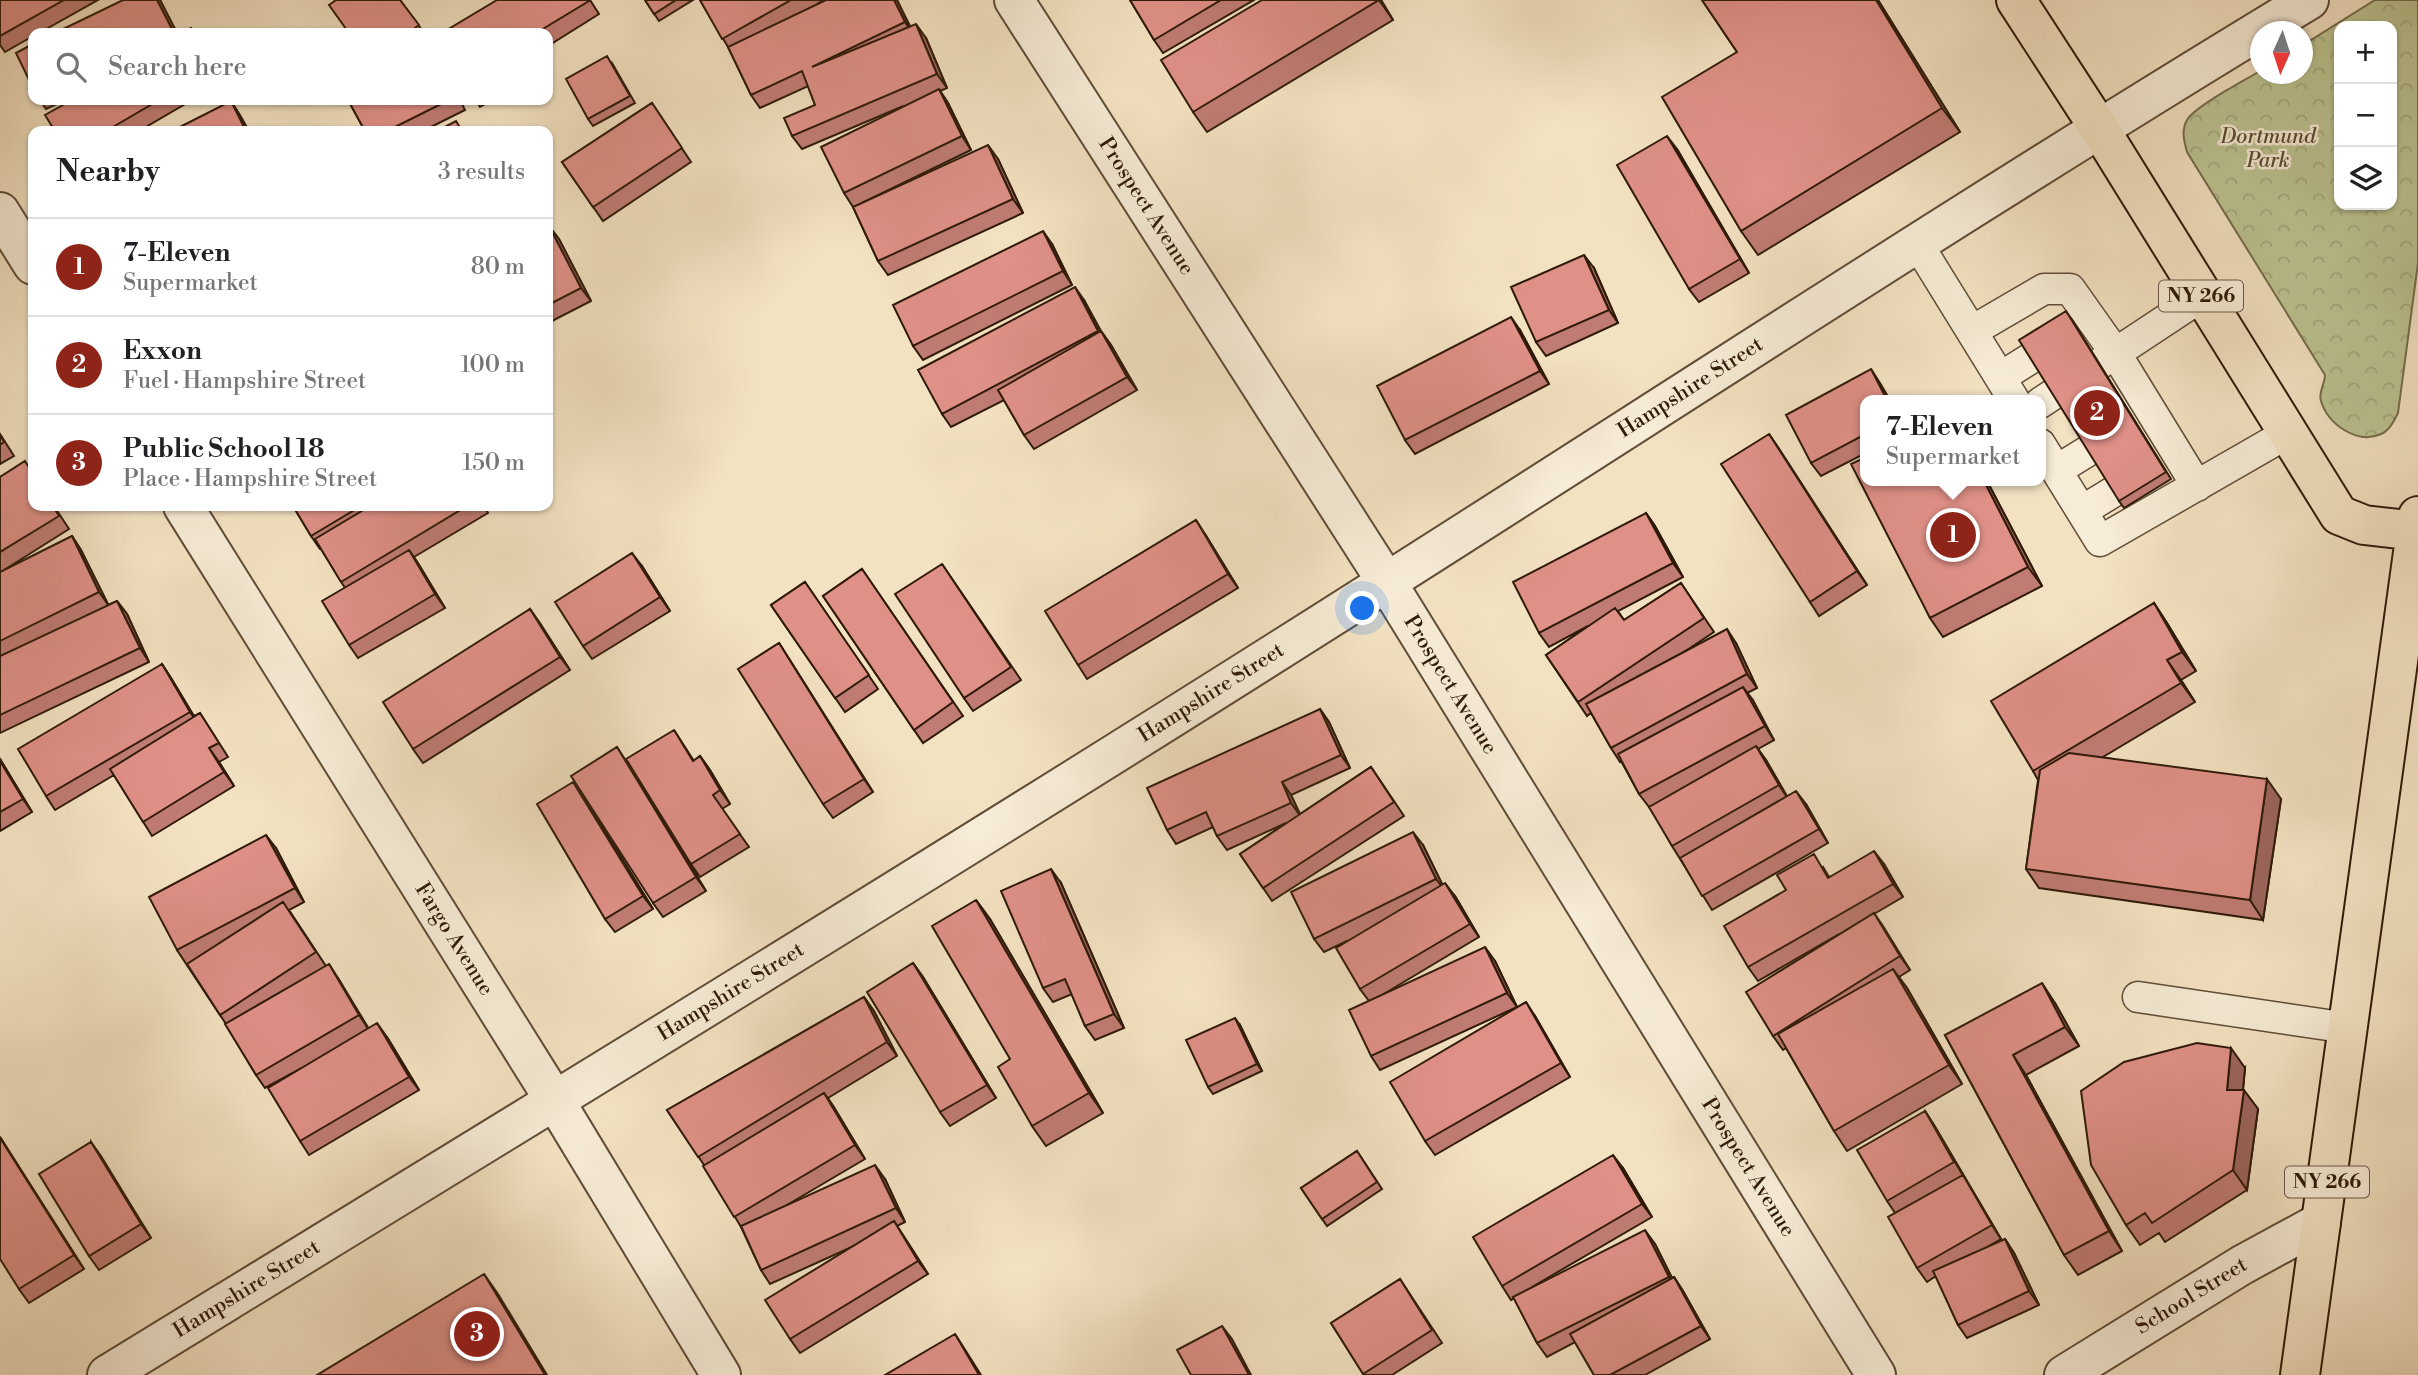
<!DOCTYPE html>
<html lang="en">
<head>
<meta charset="utf-8">
<style>
	:root { --surface:#fff; --page:#f2f2f2; --text:#202124; --muted:#757577; --line:#e0e0e0; --accent:#8f2418 }
	body { margin:0; font-family:"Libre Bodoni",serif; background:var(--page); color:var(--text) }
	.controls { position:absolute; right:21px; top:21px; display:grid; overflow:hidden; border-radius:14px; box-shadow:0 2px 5px #0004 }
	.controls button { width:63px; height:63px; display:grid; place-items:center; padding:0; border:0; border-bottom:2px solid var(--line); background:var(--surface); color:var(--text); font:35px sans-serif }
	.compass { position:absolute; left:2250px; top:21px; width:63px; height:63px; border-radius:50%; background:var(--surface); box-shadow:0 2px 5px #0004; rotate:183deg }
	.you { position:absolute; left:1363px; top:609px; width:24px; height:24px; margin:-18px; border:5px solid #fff; border-radius:50%; background:#1a73e8; box-shadow:0 0 0 10px #1a73e833 }
	.badge { display:grid; place-items:center; width:46px; height:46px; border-radius:50%; background:var(--accent); color:#fff; font-size:23px; font-weight:700 }
	.pin { position:absolute; translate:-50% -50%; border:4px solid #fff; box-shadow:0 2px 7px #0006 }
	.popup { position:absolute; left:1860px; top:395px; width:186px; height:91px; box-sizing:border-box; display:grid; place-content:center; border-radius:14px; background:var(--surface); filter:drop-shadow(0 2px 5px #0005); font-size:23px; white-space:nowrap; color:var(--muted) }
	.popup b { font-size:26px; color:var(--text) }
	.popup::after { content:''; position:absolute; left:50%; top:100%; margin-left:-14px; border:14px solid transparent; border-top-color:var(--surface) }
	.list { margin:0; padding:0; list-style:none }
	h2 { display:flex; justify-content:space-between; align-items:center; height:91px; margin:0; padding:0 28px; font-size:30px }
	h2 small { font-size:23px; font-weight:400; color:var(--muted) }
	.list li { display:grid; grid-template-columns:46px 1fr auto; gap:21px; align-items:center; box-sizing:border-box; height:98px; padding:0 28px; border-top:2px solid var(--line) }
	.list b { display:block; font-size:26px; white-space:nowrap }
	.list p { margin:0; font-size:23px; white-space:nowrap; color:var(--muted) }
	.list em { font-size:23px; font-style:normal; color:var(--muted) }
	.icon { flex:none; width:38px; height:38px; fill:none; stroke:currentColor; stroke-width:2; stroke-linecap:round; stroke-linejoin:round }
	.map { position:relative; flex:none; width:2418px; height:1375px; overflow:hidden }
	.search { position:absolute; background:var(--surface); box-shadow:0 2px 5px #0004; left:28px; top:28px; width:525px; height:77px; display:flex; align-items:center; gap:18px; box-sizing:border-box; padding:0 24px; border-radius:14px; color:var(--muted); font-size:26px }
	.panel { position:absolute; background:var(--surface); box-shadow:0 2px 5px #0004; left:28px; top:126px; width:525px; height:385px; border-radius:14px }
	.map>svg:first-child { display:block }
	.park { fill:url(#park-crowns); stroke:#766e4e; stroke-width:2; fill-rule:evenodd }
	.lines { fill:none; stroke-linecap:round; stroke-linejoin:round }
	.service-casing { stroke:#604c37; stroke-width:33 }
	.minor-casing { stroke:#604c37; stroke-width:42 }
	.primary-casing { stroke:#2f1a09; stroke-width:42 }
	.service { stroke:#f7ecd7; stroke-width:30 }
	.minor { stroke:#f7ecd7; stroke-width:38 }
	.primary { stroke:#f3e2c2; stroke-width:38 }
	.wall { fill:#c07c74; stroke:#2f1a09; stroke-width:2 }
	.shaded-wall { fill:#9c655e; stroke:#2f1a09; stroke-width:2 }
	.building { fill:#df9087; stroke:#2f1a09; stroke-width:2 }
	.labels { text-anchor:middle; dominant-baseline:central; stroke-width:5; stroke-linejoin:round; paint-order:stroke }
	.shield { fill:#f7ecd7; stroke:#6b5947; stroke-width:2 }
	.shield-label { font-size:19px; font-weight:bold; fill:#2f1a09 }
	.park-label { font-size:21px; font-style:italic; fill:#594d32; stroke:#f7ecd7 }
	.street-label { font-size:21px; fill:#2f1a09; stroke:#f7ecd7 }
</style>
</head>
<body>
<div class="map">
<svg width="2418" height="1375" viewBox="0 0 2418 1375">
	<defs>
		<pattern id="park-crowns" width="20" height="18" patternUnits="userSpaceOnUse" patternTransform="scale(1.75)"><rect width="20" height="18" fill="#bcc392"/><path d="M2 6a3 3 0 1 1 6 0M12 15a3 3 0 1 1 6 0" fill="none" stroke="#a2a77d"/></pattern>
	</defs>
	<rect width="100%" height="100%" fill="#f3e2c2"/>
	<filter id="stains"><feTurbulence type="fractalNoise" baseFrequency=".00286" numOctaves="4"/><feColorMatrix values="0 0 0 0 .2 0 0 0 0 .09 0 0 0 0 .02 0 0 0 .5 -.17"/></filter>
	<radialGradient id="worn" r=".72"><stop offset=".6" stop-color="#630" stop-opacity="0"/><stop offset="1" stop-color="#630" stop-opacity=".3"/></radialGradient>
	<path class="park" d="M2375,0h43v263l-20,150c-4,8 -9,18 -17,21 -24,11 -53,-10 -60,-33 -3,-9 4,-17 4,-26l-138,-223c-3,-11 -6,-21 0,-32 8,-14 57,-39 73,-49v3h42l1,-29zM2339,26h53v179h-53z"/>
	<g class="lines">
		<defs>
			<path id="service" d="M1917,243l97,157
				M1972,331l72,-42h26l46,65 81,132
				M2001,377l62,-39
				M2040,403l162,-107
				M2040,444l60,97 188,-108
				M2057,470l65,-40
				M2082,511l65,-40
				M2138,997l210,31"/>
			<g id="minor">
				<path id="s1" d="M1014,0l372,581 490,794"/>
				<path d="M0,212l33,53"/>
				<path id="s2" d="M183,506l372,595 166,274"/>
				<path id="s3" d="M107,1375c408,-250 816,-499 1220,-755 327,-207 651,-420 982,-620"/>
				<path id="s4" d="M2064,1375l178,-110 79,-43"/>
			</g>
			<path id="primary" d="M2016,0l83,128 240,387 25,10 52,6
				M2300,1375l118,-859"/>
		</defs>
		<use href="#service" class="service-casing"/>
		<use href="#minor" class="minor-casing"/>
		<use href="#primary" class="primary-casing"/>
		<use href="#service" class="service"/>
		<use href="#minor" class="minor"/>
		<use href="#primary" class="primary"/>
	</g>
	<path class="wall" d="M0,0h98l-59,33h-6v3l-28,16 -5,-7z
		M160,0l17,33h-122z
		M400,0l24,33h-75z
		M590,0l9,14 -51,32v-13h-106z
		M645,0h48l-34,21z
		M700,0h125l-8,4 80,-4 13,26 16,12 21,50 -7,3 8,12 23,47 -109,53 136,-44 25,54 -135,62 -10,-14 -25,-54 -9,-14 57,-86 -99,42 -10,-13 23,-31 -7,-19 -48,22 -9,-13 -23,-48z
		M1130,0h124l-91,53 -9,-13z
		M1262,0h119l12,20 -186,112 -14,-20z
		M1702,0h176l82,132 -202,123 -17,-24 -4,-179z
		M612,63l23,40 -42,23 -5,-7z
		M40,100h25l-19,9z
		M72,100h120l-53,31h-84z
		M348,100h112l5,10 -42,21h-58z
		M476,100h16l-12,7z
		M652,103l39,59 -88,59 -41,-59z
		M1677,149l72,124 -50,29 -10,-13z
		M548,226h1l10,13 32,62 -43,22z
		M1052,244l20,41 -149,75 -10,-14z
		M1594,268l24,55 -72,33 -10,-14z
		M1084,300l17,31 10,14 26,45 -103,59 -10,-14 -20,-35 -53,27 -9,-13z
		M2071,318l100,161 -47,29 -5,-7z
		M1520,330l29,54 -134,70 -10,-14z
		M1880,383l-14,17v53l-45,23 -10,-13z
		M0,434l14,22 -14,8z
		M1769,434l98,151 -48,31 -9,-14z
		M0,477l33,29h21l15,23 -65,41 68,-34 9,14 27,55 9,-4 10,13 22,48 -149,71z
		M1866,481h121l55,105 -99,51 -13,-19z
		M293,506h191l4,7 -74,44 31,51 -87,50 -9,-13 -4,-57 -24,-39h-1l-9,-13z
		M1646,513l9,13 28,51 -65,34 6,9 57,-37 33,49 -30,20 52,-9 21,45 -10,5 27,47 -16,9 8,11 21,36 19,8 22,39 -116,67 -40,-64 -21,-40 -2,1 -10,-13 -18,-33 -1,1 -9,-14 -20,-35 -4,3 -41,-61 42,-29 -39,21 -10,-14z
		M1205,534l33,54 -151,91 -9,-14z
		M942,564l79,116 -48,31 -9,-13z
		M642,566l28,45 -78,48 -9,-13z
		M862,569l101,147 -40,27 -100,-147z
		M805,582l73,107 -33,23 -74,-107z
		M2154,603l13,20 29,48 -15,9 14,22 -92,55 178,42 -18,121 -224,-32 -13,-19 12,-89 -5,-9z
		M530,609l40,61 -147,93 -10,-14z
		M779,643l94,149 -40,26 -10,-14z
		M162,664l9,14 23,38 6,-3 28,44 -9,5 15,24 -82,50 -38,-61 -59,35 -9,-14z
		M1320,709l9,13 21,46 -59,27 9,19 71,-47 33,49 -132,85 -32,-47 46,-31 -59,27 -10,-14 -4,-9 -37,17 -9,-14z
		M674,730l20,31 6,-5 10,14 20,34 -8,5 27,38 -49,30 -9,-13z
		M0,759l32,53 -32,19z
		M626,761l80,130 -43,26 -10,-14z
		M573,782l10,13 70,114 -38,23 -10,-13z
		M1423,845l19,39 13,12 24,41 -97,58 113,-34 22,46 -137,63 -9,-14 -2,-55 -9,-12 -13,-48 -23,11 -10,-13z
		M276,848l28,54 -15,8 37,56 12,12 30,51 19,8 32,53 -110,65 -9,-14v-72l-35,19 -9,-13 -30,-51 -49,-74z
		M1884,864l19,33 -29,17 36,56 -11,7 8,11 55,96 -115,67 -13,-20 -48,-83 -3,2 -10,-14 66,-102 -81,47 -10,-14 38,-77 37,-23 6,10z
		M1061,883l63,145 -29,12 -10,-14 -13,-32 -19,8 -10,-14z
		M976,900l14,19 113,194 -57,33 -14,-20 -22,-67z
		M913,963l10,14 73,121 -46,28 -10,-14z
		M864,997l10,14 23,45 -69,42 37,61 -78,46 98,-26 20,43 -8,4 31,48 -128,79 -10,-14 64,-93 -84,38 -9,-14 -20,-43 -37,-62 -37,-55z
		M2055,1003l24,43 -53,29 96,176 -44,24 -14,-20 -119,-220z
		M1535,1016l35,61 -135,78 -10,-14z
		M1240,1025l22,46 -49,23 -5,-7z
		M2245,1068l-2,22 15,19 -11,81 -82,52 -6,-9 -19,12 -14,-20z
		M1925,1111l9,14 67,114 -14,8 18,-8 9,14 25,52 -72,33 -9,-13 -22,-49 -9,6 -10,-14 -22,-55 -8,-12z
		M0,1137l84,132 -55,34 -10,-14z
		M91,1142l60,96 -52,32 -10,-14z
		M1357,1151l25,38 -55,37 -26,-38z
		M1623,1168l29,49 -120,70 123,-43 17,34 2,-1 9,14 27,48 -65,36h-51l-19,-33 -28,15 -10,-14 -23,-45 -3,2 -9,-14z
		M1400,1279l42,64 -50,32h-28l-33,-52z"/>
	<path class="shaded-wall" d="M157,0h3l17,33h-2l-3,-4z
		M894,0h3l17,36 -9,-14z
		M1379,0h2l12,20z
		M1876,0h2l82,132 -18,-24z
		M916,24l10,14 21,50 -10,-14z
		M939,89l9,14 23,47 -9,-14z
		M231,101l9,14 9,16h-3z
		M1667,136l10,13 72,124 -9,-14z
		M988,145l10,14 25,54 -10,-14z
		M549,226l10,13 32,62 -10,-13z
		M1043,231l9,13 20,41 -9,-14z
		M1584,255l10,13 24,55 -9,-13z
		M1075,287l9,13 24,45 -10,-14z
		M1511,317l9,13 29,54 -9,-13z
		M1101,331l10,14 26,45 -10,-13z
		M1871,369l9,14 10,17h-3z
		M1769,434l9,13 89,138 -10,-14z
		M1984,481h3l55,105 -14,-19z
		M1646,513l9,13 28,51 -10,-14z
		M1196,520l9,14 33,54 -10,-14z
		M72,536l9,14 28,56 -10,-14z
		M409,550l9,13 27,45 -10,-14z
		M632,553l10,13 28,45 -10,-14z
		M117,601l10,13 22,48 -9,-14z
		M2154,603l13,20 29,48 -14,-19z
		M530,609l10,14 30,47 -10,-13z
		M1727,629l9,14 21,45 -10,-14z
		M779,643l9,14 85,135 -9,-13z
		M2167,660l14,20 14,22 -14,-19z
		M162,664l9,14 28,47 -9,-13z
		M1743,687l10,13 21,40 -9,-14z
		M1320,709l9,13 21,46 -9,-13z
		M1756,746l10,14 22,39 -9,-14z
		M617,747l9,14 80,130 -10,-14z
		M209,748l10,14 15,24 -10,-14z
		M700,756l10,14 20,34 -10,-14z
		M0,759l32,53 -9,-13z
		M2267,779l14,20 -18,121 -13,-20z
		M573,782l10,13 70,114 -10,-13z
		M1282,782l9,13 10,22 -10,-14z
		M1796,791l10,13 22,39 -9,-14z
		M1413,832l10,13 23,47 -10,-13z
		M266,835l10,13 28,54 -9,-14z
		M1874,851l10,13 19,33 -10,-13z
		M1051,869l10,14 63,145 -10,-14z
		M1445,883l10,13 24,41 -9,-13z
		M976,900l14,19 113,194 -14,-20z
		M1874,913l9,13 27,44 -10,-14z
		M1485,947l10,14 22,46 -10,-14z
		M913,963l10,14 73,121 -9,-13z
		M329,964l9,14 31,51 -10,-14z
		M1893,969l14,19 55,96 -13,-19z
		M2042,983l13,20 24,43 -14,-19z
		M864,997l10,14 23,45 -10,-14z
		M1526,1002l9,14 35,61 -9,-14z
		M1235,1018l5,7 22,46 -5,-7z
		M377,1023l10,14 32,53 -10,-13z
		M2231,1048l14,20 -4,41 -14,-19z
		M2013,1055l13,20 96,176 -13,-20z
		M2244,1090l14,19 -11,81 -14,-20z
		M824,1093l10,14 31,52 -10,-14z
		M1925,1111l9,14 67,114 -9,-14z
		M0,1137l84,132 -10,-14z
		M91,1142l10,14 50,82 -10,-14z
		M1613,1155l10,13 29,49 -10,-13z
		M875,1165l10,14 20,43 -9,-14z
		M894,1221l9,14 25,39 -10,-13z
		M1645,1230l10,14 23,46 -9,-13z
		M2005,1239l9,14 25,52 -10,-14z
		M484,1274l14,20 49,81h-2z
		M1674,1277l9,14 27,48 -9,-13z
		M1222,1326l10,13 19,36h-2z
		M955,1334l9,14 17,27h-2z"/>
	<path class="building" d="M0,0h64l-64,36z
		M123,0h34l15,29 -9,4h-108z
		M336,0h64l19,25 -11,8h-59l-20,-28z
		M497,0h92v1l-53,32h-94z
		M645,0h31l-22,14z
		M700,0h91l-69,39z
		M826,0h68l11,22 -93,45 104,-43 21,50 -145,62 -8,-18 31,-13 -13,-34 -51,24 -23,-48z
		M1130,0h91l-67,40z
		M1262,0h117l-186,112 -32,-52z
		M1702,0h174l66,108 -201,123 -79,-134 75,-45z
		M191,28l3,5h-11z
		M33,44v44l-17,-35z
		M607,56l23,40 -42,23 -22,-40z
		M939,89l23,47 -118,57 -23,-46z
		M72,100h87l-53,31h-51l-10,-16z
		M348,100h101l-62,31h-22z
		M231,101l15,30h-74z
		M652,103l30,45 -89,59 -31,-45z
		M456,121l6,10h-25z
		M1667,136l73,123 -51,30 -72,-124z
		M988,145l25,54 -135,62 -25,-54z
		M548,226h1l32,62 -33,17z
		M1043,231l20,40 -150,75 -20,-41z
		M1584,255l25,55 -73,32 -25,-55z
		M1075,287l23,44 -156,83 -24,-44z
		M2066,311l100,161 -47,29 -100,-161z
		M1511,317l29,54 -135,69 -28,-54z
		M1101,331l26,46 -103,58 -26,-45z
		M1871,369l16,31h-21v34l-55,29 -25,-48z
		M1769,434l88,137 -47,31 -89,-138z
		M0,435l4,7 -4,3z
		M1866,457v24h118l44,86 -98,51 -79,-154z
		M25,461l8,13v32h20l6,10 -59,36v-75z
		M293,506h68l-50,30z
		M370,506h97l-126,76 -26,-43z
		M1646,513l27,50 -134,70 -26,-51z
		M1196,520l32,54 -150,91 -33,-54z
		M72,536l27,56 -99,49v-69z
		M409,550l26,44 -86,51 -27,-44z
		M632,553l28,44 -77,49 -28,-44z
		M942,564l69,103 -47,31 -69,-104z
		M862,569l91,133 -39,28 -91,-134z
		M805,582l64,93 -34,23 -64,-93z
		M1681,583l23,35 -126,84 -32,-47 69,-47 9,12z
		M117,601l23,47 -140,67v-59z
		M2154,603l28,49 -15,8 14,23 -148,88 -42,-70z
		M530,609l30,48 -147,92 -30,-47z
		M1727,629l20,45 -136,74 -25,-44z
		M779,643l85,136 -41,25 -85,-135z
		M162,664l28,48 -144,84 -28,-47z
		M1743,687l22,39 -126,68 -21,-40z
		M1320,709l21,46 -59,27 9,21 -74,33 -11,-24 -39,18 -20,-42z
		M200,713l19,30 -10,5 15,24 -81,50 -33,-53z
		M674,730l19,31 7,-5 20,34 -7,5 27,39 -49,30 -65,-105z
		M1756,746l23,39 -107,61 -23,-39z
		M617,747l79,130 -43,26 -82,-127z
		M2069,753l198,26 -17,121 -224,-31 14,-99z
		M0,761l23,38 -23,13z
		M1371,767l23,35 -131,86 -23,-34z
		M573,782l70,114 -38,23 -68,-115z
		M1796,791l23,38 -117,67 -22,-38z
		M1413,832l23,47 -122,60 -23,-47z
		M266,835l29,53 -118,62 -28,-53z
		M1874,851l19,33 -145,83 -24,-41 62,-36 -9,-15 37,-21 14,24z
		M1051,869l63,145 -29,12 -20,-47 -22,9 -42,-97z
		M1445,883l25,41 -110,65 -24,-41z
		M976,900l113,193 -57,33 -34,-59 12,-8 -78,-133z
		M283,902l33,50 -96,63 -33,-51z
		M1874,913l26,43 -127,80 -27,-44z
		M1485,947l22,46 -136,63 -22,-46z
		M913,963l74,122 -47,27 -73,-120z
		M329,964l30,51 -103,60 -31,-51z
		M1893,969l56,96 -115,66 -56,-97z
		M2042,983l23,44 -52,28 96,176 -45,24 -119,-220z
		M864,997l23,45 -189,115 -31,-47z
		M1526,1002l35,61 -136,78 -35,-59z
		M1235,1018l22,46 -49,23 -22,-47z
		M377,1023l32,54 -109,64 -32,-53z
		M2197,1043l34,5 -4,42h17l-11,80 -81,53 -7,-10 -19,12 -35,-60 -10,-74 43,-29z
		M824,1093l31,52 -121,72 -31,-51z
		M1925,1111l29,51 -67,39 -30,-51z
		M0,1138l74,117 -55,34 -19,-30z
		M91,1142l50,82 -52,32 -50,-82z
		M1357,1151l20,31 -55,37 -21,-31z
		M1613,1155l29,49 -140,82 -29,-49z
		M875,1165l21,43 -135,62 -20,-44z
		M1963,1175l29,50 -75,43 -29,-51z
		M894,1221l24,40 -128,78 -25,-39z
		M1645,1230l24,47 -132,66 -24,-46z
		M2005,1239l24,52 -71,34 -25,-54z
		M484,1274l61,101h-228z
		M1674,1277l27,49 -91,49h-16l-24,-41z
		M1400,1279l32,51 -69,44 -32,-51z
		M1222,1326l27,49h-58l-14,-25z
		M955,1334l24,41h-94z"/>
	<g class="labels">
		<g class="shield">
			<rect x="2159" y="280.5" width="84" height="31" rx="5"/>
			<rect x="2285" y="1166.5" width="84" height="31" rx="5"/>
		</g>
		<g class="shield-label">
			<text x="2201" y="296">NY 266</text>
			<text x="2327" y="1182">NY 266</text>
		</g>
		<g class="park-label">
			<text x="2268" y="137">Dortmund<tspan x="2268" dy="24">Park</tspan></text>
		</g>
		<g class="street-label">
			<text stroke="none"><textPath href="#s1" startOffset="245">Prospect Avenue</textPath></text>
			<text stroke="none"><textPath href="#s3" startOffset="1866">Hampshire Street</textPath></text>
			<text stroke="none"><textPath href="#s1" startOffset="812">Prospect Avenue</textPath></text>
			<text stroke="none"><textPath href="#s3" startOffset="1298">Hampshire Street</textPath></text>
			<text stroke="none"><textPath href="#s2" startOffset="511">Fargo Avenue</textPath></text>
			<text stroke="none"><textPath href="#s3" startOffset="732">Hampshire Street</textPath></text>
			<text stroke="none"><textPath href="#s1" startOffset="1379">Prospect Avenue</textPath></text>
			<text stroke="none"><textPath href="#s3" startOffset="164">Hampshire Street</textPath></text>
			<text stroke="none"><textPath href="#s4" startOffset="150">School Street</textPath></text>
		</g>
	</g>
	<rect width="100%" height="100%" filter="url(#stains)"/>
	<rect width="100%" height="100%" fill="url(#worn)"/>
</svg>
<div class="controls">
<button>+</button>
<button>−</button>
<button><svg class="icon" aria-label="layers" viewBox="0 0 24 24"><path d="M12 4l9 5-9 5-9-5zM3 14l9 5 9-5"/></svg></button>
</div>
<svg class="compass" viewBox="-18 -18 36 36"><path d="M0-13l5 13h-10z" fill="#e53935"/><path d="M0 13l5-13h-10z" fill="#757577"/></svg>
<div class="you"></div>
<div class="pin badge" style="left:1953px;top:535px">1</div>
<div class="popup"><b>7-Eleven</b>Supermarket</div>
<div class="pin badge" style="left:2097px;top:413px">2</div>
<div class="pin badge" style="left:477px;top:1334px">3</div>
<div class="search"><svg class="icon" aria-label="search" viewBox="0 0 24 24"><circle cx="10" cy="10" r="6"/><path d="M15 15l6 6"/></svg>Search here</div>
<section class="panel">
<h2>Nearby<small>3 results</small></h2>
<ul class="list">
<li><span class="badge">1</span><div><b>7-Eleven</b><p>Supermarket</p></div><em>80 m</em></li>
<li><span class="badge">2</span><div><b>Exxon</b><p>Fuel · Hampshire Street</p></div><em>100 m</em></li>
<li><span class="badge">3</span><div><b>Public School 18</b><p>Place · Hampshire Street</p></div><em>150 m</em></li>
</ul>
</section>
</div>
</body>
</html>
